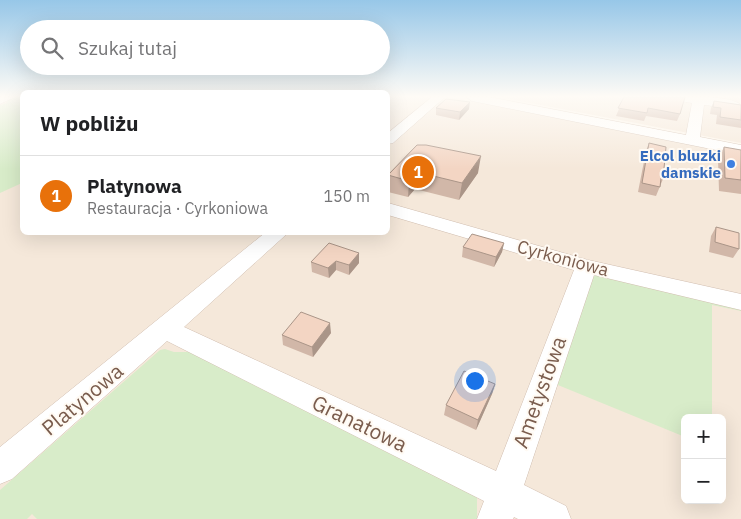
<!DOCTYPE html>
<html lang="pl">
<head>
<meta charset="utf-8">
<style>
	:root { --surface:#fff; --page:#f2f2f2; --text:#202124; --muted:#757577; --line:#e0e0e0; --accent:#e76f51 }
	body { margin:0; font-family:"IBM Plex Sans",sans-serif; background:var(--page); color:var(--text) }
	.controls { position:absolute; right:15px; bottom:15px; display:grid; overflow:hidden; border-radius:8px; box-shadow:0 5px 20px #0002 }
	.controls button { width:45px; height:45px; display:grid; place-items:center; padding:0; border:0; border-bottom:1px solid var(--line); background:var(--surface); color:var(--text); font:25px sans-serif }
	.you { position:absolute; left:474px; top:380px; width:18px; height:18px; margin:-12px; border:4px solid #fff; border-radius:50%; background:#1a73e8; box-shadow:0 0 0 8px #1a73e833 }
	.badge { display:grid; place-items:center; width:32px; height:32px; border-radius:50%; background:var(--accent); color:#fff; font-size:16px; font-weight:700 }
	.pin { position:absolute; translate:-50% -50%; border:2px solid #fff; box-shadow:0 1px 5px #0006 }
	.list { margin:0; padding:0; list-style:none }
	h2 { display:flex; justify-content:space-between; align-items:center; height:65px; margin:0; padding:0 20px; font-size:21px }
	h2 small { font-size:16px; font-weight:400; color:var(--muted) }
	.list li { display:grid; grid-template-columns:32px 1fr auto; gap:15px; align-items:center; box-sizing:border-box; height:80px; padding:0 20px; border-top:1px solid var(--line) }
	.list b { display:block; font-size:19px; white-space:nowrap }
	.list p { margin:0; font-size:16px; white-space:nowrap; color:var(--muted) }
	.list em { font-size:16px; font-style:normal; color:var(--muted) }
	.icon { flex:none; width:28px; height:28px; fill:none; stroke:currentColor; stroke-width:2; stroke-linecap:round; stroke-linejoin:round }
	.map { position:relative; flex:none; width:741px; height:519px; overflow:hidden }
	.search { position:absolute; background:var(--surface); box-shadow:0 5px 20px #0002; left:20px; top:20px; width:370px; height:55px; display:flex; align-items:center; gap:12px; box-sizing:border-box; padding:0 18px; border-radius:28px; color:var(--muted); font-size:19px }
	.panel { position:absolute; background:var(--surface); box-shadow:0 5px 20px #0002; left:20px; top:90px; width:370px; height:145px; border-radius:8px }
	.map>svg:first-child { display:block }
	.residential { fill:#f5e8da; fill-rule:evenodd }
	.green { fill:#d8ecc9 }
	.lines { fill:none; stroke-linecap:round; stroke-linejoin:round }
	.minor-casing { stroke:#d1beb0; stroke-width:1 }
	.minor { fill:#fff; fill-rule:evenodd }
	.wall { fill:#d1b7a8 }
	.shaded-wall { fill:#aa9588 }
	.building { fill:#f3d5c3; stroke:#aa9588 }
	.shop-dot { fill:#3f7fe0; stroke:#fffaf3; stroke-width:2 }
	.labels { text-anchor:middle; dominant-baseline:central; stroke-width:4; stroke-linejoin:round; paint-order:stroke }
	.far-shop-label { font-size:15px; font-weight:bold; fill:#366cbe; stroke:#fffaf3; text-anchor:end }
	.street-label { font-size:18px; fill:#7a5c4d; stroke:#fffaf3 }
	.near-street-label { font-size:21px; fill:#7a5c4d; stroke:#fffaf3 }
</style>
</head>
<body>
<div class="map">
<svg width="741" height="519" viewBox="0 0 741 519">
	<rect width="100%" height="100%" fill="#fdf6ec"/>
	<path class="residential" d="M0,97h22v135h366v-135h63l290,58v364h-741zM685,418h37v82h-37z
		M499,97h242v46z"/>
	<path class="green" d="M13,97h9v86l-22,10v-88l7,-2 1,-5z
		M602,274l139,32v5l-29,-6v113h-27v19l-132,-54 41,-107z
		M165,349l9,3h18l275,134 10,12v21h-440l-5,-5 -5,5h-27v-29l160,-140z"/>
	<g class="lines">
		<defs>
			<path id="minor" d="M0,97h15l-15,7z
				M432,97h13l-52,46 -5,1v-11z
				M466,97h23l197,38 6,-32 -17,-3 -2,-3c16,0 56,-2 68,8l-1,4 -36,-4 -4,32 41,8v10l-269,-54z
				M388,203l200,57 153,34v16l-147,-35 -70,210 42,21 5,13h-53l-4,-2 -1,2h-36l7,-18 -317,-160 -155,138 -12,5v-37l266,-215h23l-105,95 312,144 78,-201 -186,-55z"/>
		</defs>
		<use href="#minor" class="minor-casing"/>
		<use href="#minor" class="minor"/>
	</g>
	<path class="wall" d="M624,97l56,17 -3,7 -31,-5 -2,5 -28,-5z
		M714,101l27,4v23l-25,-4 1,-9 -7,-1 1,-6z
		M436,108l33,1 -10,11 -23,-5z
		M649,143l14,36 -7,17 -18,-4 8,-41z
		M417,145l61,28 -19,27 -44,-11 -7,8 -20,-5v-17z
		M724,147l17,3v44l-22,-3 -1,-32z
		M716,227l23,22 -6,9 -24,-6 2,-16z
		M504,243l-2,9 -8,15 -32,-10 1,-10z
		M359,253v10l-10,12 -13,-5 -7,8 -17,-6 -1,-10z
		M331,333l-18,24 -30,-12 -1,-10z
		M495,384l-3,10 -16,36 -32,-15 2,-10z"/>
	<path class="shaded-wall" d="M470,102l-1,7 -10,11 1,-8z
		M481,156l-3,17 -19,27 3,-17z
		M417,172l-2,17 -7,8 1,-16z
		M504,243l-2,9 -8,15 2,-10z
		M359,253v10l-10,12v-10z
		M336,261v9l-7,8 -1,-10z
		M330,323l1,10 -18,24 -1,-10z
		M495,384l-3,10 -16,36 2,-10z"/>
	<path class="building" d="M624,97h61l-5,17 -32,-6 -1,5 -29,-5z
		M446,99l24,3 -10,10 -24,-4z
		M714,101l27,4v15l-21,-3 1,-9 -8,-1z
		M649,143l17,4 -3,32 -2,-1 -1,9 -18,-4z
		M417,145h9l55,11 -19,27 -45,-11 -8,9 -21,-6z
		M724,147l17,3v30l-16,-2z
		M716,227l23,6v16l-24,-7z
		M472,234l32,9 -8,14 -33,-10z
		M329,243l30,10 -10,12 -13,-4 -8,7 -17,-6z
		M301,312l29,11 -18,24 -30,-12z
		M464,371l31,13 -17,36 -32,-15z"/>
	<linearGradient id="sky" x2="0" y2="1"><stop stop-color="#97c7e8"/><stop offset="0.57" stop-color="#fefbf6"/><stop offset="1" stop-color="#fefbf6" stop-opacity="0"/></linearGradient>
	<rect width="741" height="169" fill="url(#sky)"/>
	<circle class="shop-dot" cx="731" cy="164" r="5"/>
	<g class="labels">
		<g class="far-shop-label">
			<text x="721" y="155">Elcol bluzki<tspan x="721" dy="17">damskie</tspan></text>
		</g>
		<g class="street-label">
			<text transform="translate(563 258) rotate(15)">Cyrkoniowa</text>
		</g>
		<g class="near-street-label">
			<text transform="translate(539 392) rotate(-70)">Ametystowa</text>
			<text transform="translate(82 399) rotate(-40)">Platynowa</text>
			<text transform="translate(360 423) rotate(26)">Granatowa</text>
		</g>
	</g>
</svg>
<div class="controls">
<button>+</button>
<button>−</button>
</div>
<div class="you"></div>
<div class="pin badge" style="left:418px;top:172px;background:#e8710a">1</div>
<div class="search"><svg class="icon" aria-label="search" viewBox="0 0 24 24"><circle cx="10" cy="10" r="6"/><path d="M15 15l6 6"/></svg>Szukaj tutaj</div>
<section class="panel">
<h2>W pobliżu<small></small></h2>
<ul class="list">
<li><span class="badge" style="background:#e8710a">1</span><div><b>Platynowa</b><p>Restauracja · Cyrkoniowa</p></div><em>150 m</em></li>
</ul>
</section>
</div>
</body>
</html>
